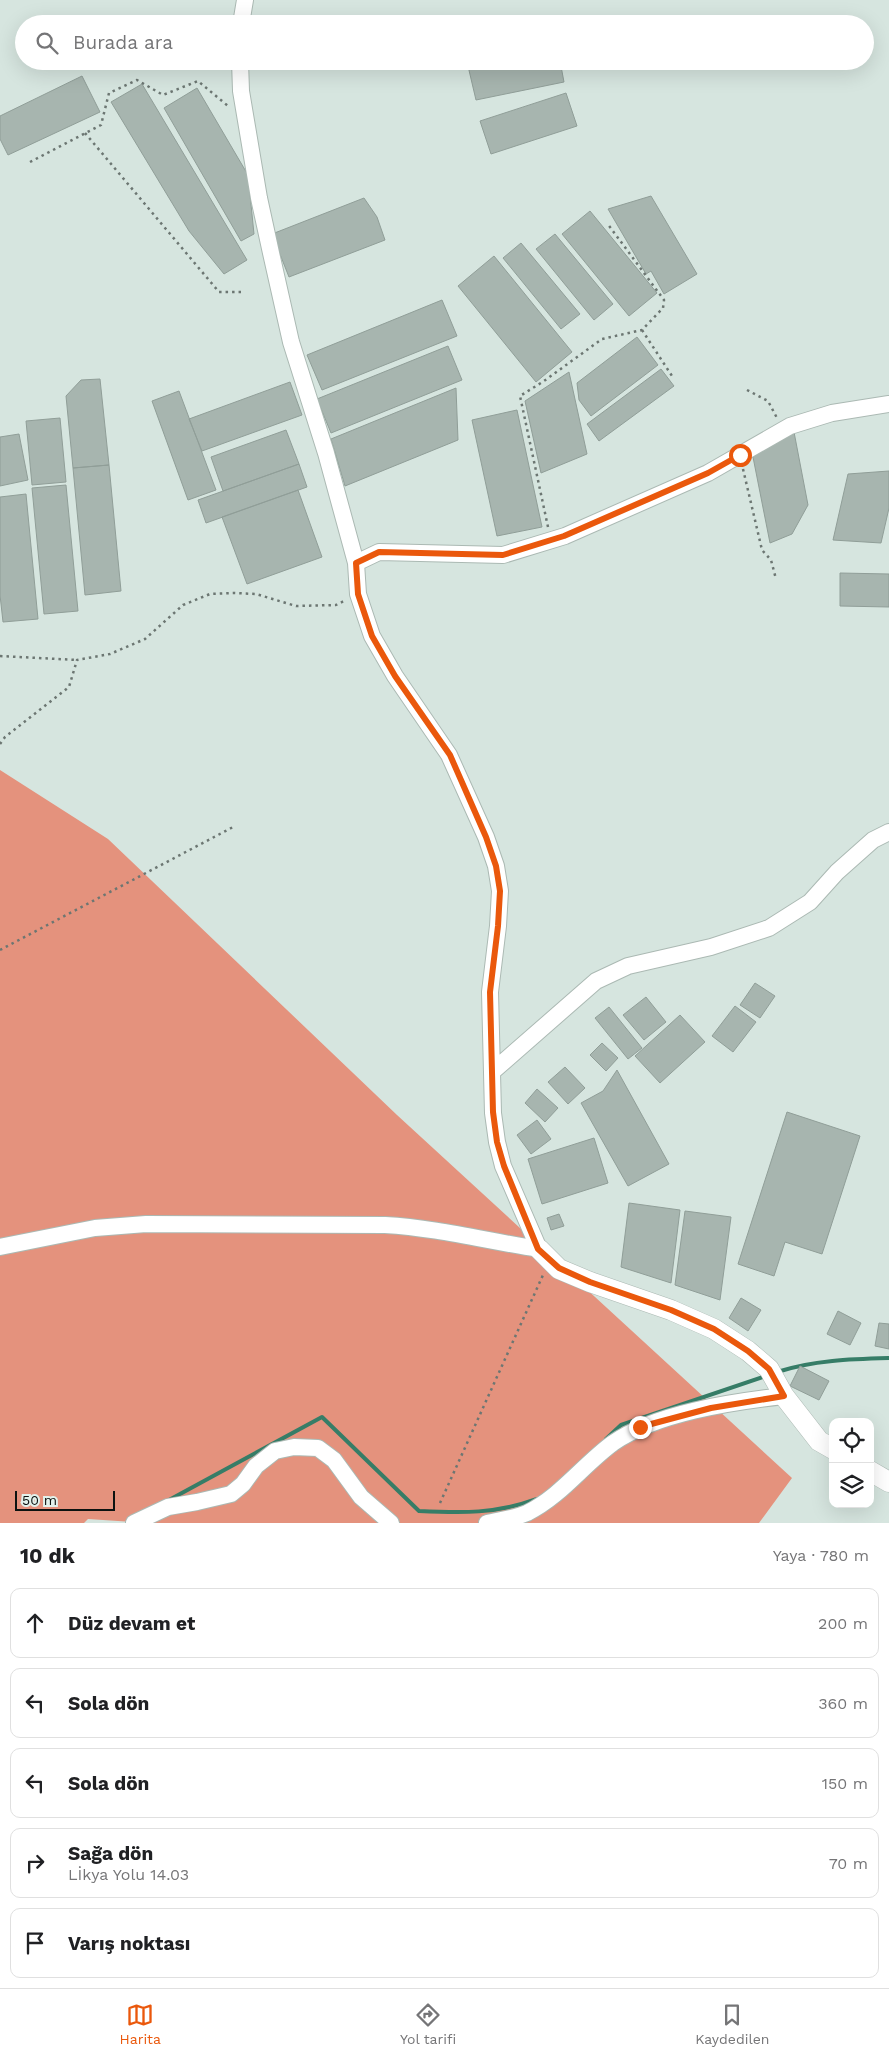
<!DOCTYPE html>
<html lang="tr">
<head>
<meta charset="utf-8">
<style>
	:root { --surface:#fff; --page:#f2f2f2; --text:#202124; --muted:#757577; --line:#e0e0e0; --accent:#ea580c }
	body { margin:0; font-family:"Work Sans",sans-serif; background:var(--page); color:var(--text) }
	.controls { position:absolute; right:15px; bottom:15px; display:grid; overflow:hidden; border-radius:10px; box-shadow:0 5px 20px #0002 }
	.controls button { width:45px; height:45px; display:grid; place-items:center; padding:0; border:0; border-bottom:1px solid var(--line); background:var(--surface); color:var(--text); font:25px sans-serif }
	.scale { position:absolute; left:15px; bottom:12px; width:100px; box-sizing:border-box; padding-left:5px; border:2px solid #0d1210; border-top:0; font-size:14px; line-height:18px; white-space:nowrap; color:#0d1210; -webkit-text-stroke:4px #e3f2ec; paint-order:stroke }
	.stop { position:absolute; width:15px; height:15px; margin:-11px; border:4px solid #ea580c; border-radius:50%; background:#fff }
	.stop.end { background:#ea580c; border-color:#fff; box-shadow:0 1px 5px #0008 }
	.list { margin:0; padding:0; list-style:none }
	h2 { display:flex; justify-content:space-between; align-items:center; height:65px; margin:0; padding:0 20px; font-size:21px }
	h2 small { font-size:16px; font-weight:400; color:var(--muted) }
	.list li { display:grid; grid-template-columns:32px 1fr auto; gap:15px; align-items:center; box-sizing:border-box; height:70px; margin:0 10px 10px; padding:0 10px; border:1px solid var(--line); border-radius:10px }
	.list b { display:block; font-size:19px; white-space:nowrap }
	.list p { margin:0; font-size:16px; white-space:nowrap; color:var(--muted) }
	.list em { font-size:16px; font-style:normal; color:var(--muted) }
	.icon { flex:none; width:28px; height:28px; fill:none; stroke:currentColor; stroke-width:2; stroke-linecap:round; stroke-linejoin:round }
	.map { position:relative; flex:none; width:889px; height:1523px; overflow:hidden }
	.search { position:absolute; background:var(--surface); box-shadow:0 5px 20px #0002; left:15px; right:15px; top:15px; height:55px; display:flex; align-items:center; gap:12px; box-sizing:border-box; padding:0 18px; border-radius:28px; color:var(--muted); font-size:19px }
	.sheet { height:465px; background:var(--surface) }
	nav { display:flex; justify-content:space-around; align-items:center; box-sizing:border-box; height:70px; border-top:1px solid var(--line); background:var(--surface); font-size:14px; color:var(--muted) }
	nav a { display:grid; justify-items:center; gap:2px }
	nav .on { color:var(--accent) }
	.map>svg:first-child { display:block }
	.forest { fill:#e4927d }
	.lines { fill:none; stroke-linecap:round; stroke-linejoin:round }
	.stream { stroke:#367d67; stroke-width:4 }
	.building { fill:#a7b5af; stroke:#909e98 }
	.minor-casing { stroke:#abb9b3; stroke-width:18 }
	.tertiary-casing { stroke:#abb9b3; stroke-width:21 }
	.path { stroke:#6c7672; stroke-width:2.5; stroke-dasharray:2.5 4; stroke-linecap:butt }
	.minor { stroke:#fff; stroke-width:16 }
	.tertiary { stroke:#fff; stroke-width:20 }
	.route { stroke:#ea580c; stroke-width:6 }
</style>
</head>
<body>
<div class="map">
<svg width="889" height="1523" viewBox="0 0 889 1523">
	<rect width="100%" height="100%" fill="#d6e5df"/>
	<path class="forest" d="M0,770l108,69 289,276 395,363 -33,45h-611l-60,-4 -4,4h-84z"/>
	<g class="lines">
		<path class="stream" d="M777,1372c36,-12 75,-13 112,-14
			M606,1439l15,-14 145,-49
			M169,1500l153,-83 97,94c43,2 77,3 118,-12"/>
	</g>
	<path class="building" d="M492,61h68l4,21 -88,18 -8,-34z
		M82,76l18,36 -92,43 -8,-16v-23z
		M142,84l105,176 -23,14 -35,-43 -78,-129z
		M197,88l51,87 6,59 -13,7 -77,-133z
		M566,93l11,33 -86,28 -11,-33z
		M651,196l46,78 -33,20 -13,-23 -5,3 -38,-65z
		M364,198l13,19 8,23 -96,37 -17,-43z
		M590,211l67,82 -28,23 -67,-82z
		M555,234l58,70 -19,16 -58,-71z
		M521,243l59,71 -19,15 -58,-71z
		M494,256l78,96 -36,30 -78,-96z
		M442,300l15,36 -135,54 -15,-35z
		M637,337l21,28 -67,51 -12,-16 -2,-17z
		M448,346l14,34 -131,53 -14,-34z
		M661,369l13,17 -75,55 -12,-17z
		M569,372l18,82 -46,19 -16,-72z
		M100,379l9,86 -36,3 -7,-72 15,-16z
		M290,382l12,33 -100,36 -13,-32z
		M456,388l2,52 -113,46 -14,-47z
		M179,391l37,99 -28,10 -36,-99z
		M517,410l25,117 -45,9 -25,-116z
		M60,418l6,64 -34,3 -6,-64z
		M286,430l13,34 -76,27 -12,-34z
		M794,432l14,73 -16,29 -22,9 -18,-91z
		M19,434l9,46 -28,6v-49z
		M299,464l8,23 -101,36 -8,-23z
		M109,465l12,126 -36,4 -12,-127z
		M889,471v37l-8,35 -48,-3 15,-66z
		M66,485l12,126 -34,3 -12,-126z
		M298,490l24,67 -75,27 -25,-67z
		M26,494l12,125 -35,3 -3,-27v-98z
		M840,573l49,1v33l-49,-1z
		M755,983l20,13 -15,22 -20,-13z
		M646,997l20,25 -22,18 -21,-25z
		M735,1006l21,16 -23,30 -21,-16z
		M609,1007l33,41 -14,11 -33,-41z
		M680,1015l25,27 -45,41 -25,-27z
		M602,1043l16,15 -12,13 -16,-16z
		M565,1067l20,21 -17,16 -20,-22z
		M617,1070l52,94 -41,22 -47,-83 22,-12z
		M537,1089l21,19 -13,14 -20,-19z
		M787,1112l73,24 -38,118 -37,-12 -11,34 -36,-12z
		M537,1120l14,19 -20,15 -14,-19z
		M594,1138l14,45 -66,21 -14,-45z
		M629,1203l51,7 -9,73 -50,-16z
		M685,1211l46,6 -11,83 -45,-15z
		M559,1214l5,12 -13,4 -4,-12z
		M741,1298l20,12 -13,21 -19,-13z
		M838,1311l23,12 -11,22 -23,-11z
		M879,1323l10,1v25l-14,-3z
		M800,1366l29,15 -10,19 -29,-14z"/>
	<g class="lines">
		<defs>
			<path id="minor" d="M241,24l4,-24
				M240,61l1,30 18,107 12,55 20,89 35,111 30,110 2,31 14,42 23,40 54,79 37,82 10,29 4,25 -2,35 -8,66 3,121 4,29 6,24 36,83
				M356,563l23,-11 124,3 62,-19 143,-63 82,-47 42,-13 57,-9
				M492,1072l104,-91 32,-15 83,-19 58,-19 41,-26 27,-30 36,-32 16,-8
				M0,1247l95,-19 51,-4 239,1c52,3 102,16 154,24
				M134,1523l34,-16 29,-5 34,-8 12,-10 13,-18 19,-15 19,-4 24,1 16,12 27,37 30,26
				M487,1523c13,-3 29,-5 40,-10 34,-17 56,-48 86,-70 43,-30 118,-41 171,-47"/>
			<path id="tertiary" d="M539,1249l20,20 31,13 81,28 43,19 34,22 21,18 15,27 35,45 14,8
				M870,1471l19,11"/>
		</defs>
		<use href="#minor" class="minor-casing"/>
		<use href="#tertiary" class="tertiary-casing"/>
		<path class="path" d="M85,133l134,159h22
			M30,162l71,-37 8,-32 28,-13 26,15 35,-14 30,25
			M642,330l30,46
			M747,390l21,11 9,17
			M743,469l19,81 9,10 5,19
			M548,527l-28,-131 24,-15 58,-42 40,-9 21,-22 1,-8 -57,-77
			M0,656l77,4
			M0,744l5,-7 64,-50 8,-27 33,-6 35,-15 38,-34 27,-11 25,-1 21,1 40,12 40,-1 10,-5
			M0,950l235,-124
			M440,1503l103,-228"/>
		<use href="#minor" class="minor"/>
		<use href="#tertiary" class="tertiary"/>
	</g>
	<g class="lines">
		<path class="route" d="M640,1427l71,-19 73,-12 -15,-27 -21,-18 -34,-22 -43,-19 -81,-28 -31,-14 -21,-19 -34,-83 -7,-24 -4,-30 -3,-120 8,-66 2,-35 -4,-25 -10,-29 -36,-82 -55,-79 -23,-40 -14,-42 -2,-31 23,-11 124,3 61,-19 144,-63 32,-18"/>
	</g>
</svg>
<div class="controls">
<button><svg class="icon" aria-label="locate" viewBox="0 0 24 24"><circle cx="12" cy="12" r="6"/><path d="M12 2v4M12 18v4M2 12h4M18 12h4"/></svg></button>
<button><svg class="icon" aria-label="layers" viewBox="0 0 24 24"><path d="M12 4l9 5-9 5-9-5zM3 14l9 5 9-5"/></svg></button>
</div>
<div class="scale">50 m</div>
<div class="stop" style="left:740px;top:455px"></div>
<div class="stop end" style="left:640px;top:1427px"></div>
<div class="search"><svg class="icon" aria-label="search" viewBox="0 0 24 24"><circle cx="10" cy="10" r="6"/><path d="M15 15l6 6"/></svg>Burada ara</div>
</div>
<section class="sheet">
<h2>10 dk<small>Yaya · 780 m</small></h2>
<ul class="list">
<li><svg class="icon" aria-label="ahead" viewBox="0 0 24 24"><path d="M12 20V5M6 11l6-6 6 6"/></svg><div><b>Düz devam et</b></div><em>200 m</em></li>
<li><svg class="icon" aria-label="left" viewBox="0 0 24 24"><path d="M17 20v-9H6M10 6l-5 5 5 5"/></svg><div><b>Sola dön</b></div><em>360 m</em></li>
<li><svg class="icon" aria-label="left" viewBox="0 0 24 24"><path d="M17 20v-9H6M10 6l-5 5 5 5"/></svg><div><b>Sola dön</b></div><em>150 m</em></li>
<li><svg class="icon" aria-label="right" viewBox="0 0 24 24"><path d="M7 20v-9h11M14 6l5 5-5 5"/></svg><div><b>Sağa dön</b><p>Lİkya Yolu 14.03</p></div><em>70 m</em></li>
<li><svg class="icon" aria-label="arrive" viewBox="0 0 24 24"><path d="M6 21V4h12l-3 4 3 4H6"/></svg><div><b>Varış noktası</b></div></li>
</ul>
</section>
<nav>
<a class="on"><svg class="icon" aria-label="map" viewBox="0 0 24 24"><path d="M3 6l6-2 6 2 6-2v14l-6 2-6-2-6 2zM9 4v14M15 6v14"/></svg>Harita</a>
<a><svg class="icon" aria-label="directions" viewBox="0 0 24 24"><path d="M12 3l9 9-9 9-9-9zM9 14v-3h6M13 9l2 2-2 2"/></svg>Yol tarifi</a>
<a><svg class="icon" aria-label="saved" viewBox="0 0 24 24"><path d="M7 4h10v16l-5-4-5 4z"/></svg>Kaydedilen</a>
</nav>
</body>
</html>
